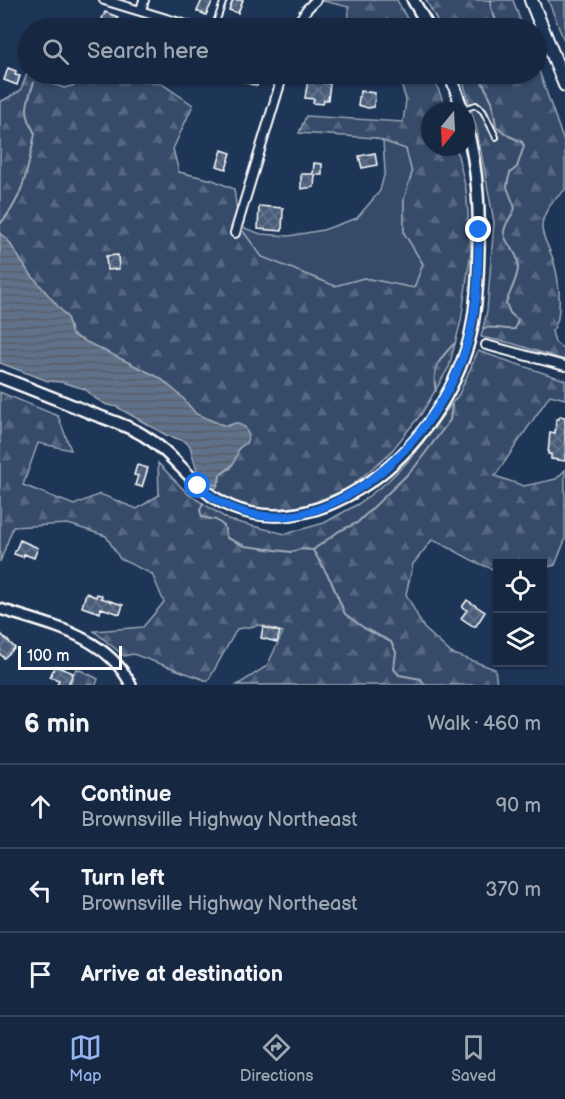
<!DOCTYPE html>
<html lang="en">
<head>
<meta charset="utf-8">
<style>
	:root { --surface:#162841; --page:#23344c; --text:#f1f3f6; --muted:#9ea6b1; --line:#35445a; --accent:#95b2f1 }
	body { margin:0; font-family:"Balsamiq Sans",sans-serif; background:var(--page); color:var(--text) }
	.controls { position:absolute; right:18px; bottom:18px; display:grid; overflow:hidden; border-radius:0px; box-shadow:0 2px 4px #0004 }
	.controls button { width:54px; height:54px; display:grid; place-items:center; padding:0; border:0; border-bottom:2px solid var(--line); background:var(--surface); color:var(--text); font:30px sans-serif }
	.compass { position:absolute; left:421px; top:102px; width:54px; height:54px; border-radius:50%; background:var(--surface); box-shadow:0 2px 4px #0004; rotate:198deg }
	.scale { position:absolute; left:18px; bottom:15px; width:104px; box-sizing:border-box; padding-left:6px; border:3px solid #fff; border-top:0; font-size:16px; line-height:21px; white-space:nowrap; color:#fff; -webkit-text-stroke:4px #1d3557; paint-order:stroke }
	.stop { position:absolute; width:18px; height:18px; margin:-14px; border:4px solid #1a73e8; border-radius:50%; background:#fff }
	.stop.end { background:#1a73e8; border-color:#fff; box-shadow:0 2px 6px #0008 }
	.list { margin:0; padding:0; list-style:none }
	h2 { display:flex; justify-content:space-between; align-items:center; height:78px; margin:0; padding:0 24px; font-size:26px }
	h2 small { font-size:20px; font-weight:400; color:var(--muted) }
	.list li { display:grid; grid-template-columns:39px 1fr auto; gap:18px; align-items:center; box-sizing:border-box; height:84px; padding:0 24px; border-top:2px solid var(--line) }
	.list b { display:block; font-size:22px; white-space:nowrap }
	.list p { margin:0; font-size:20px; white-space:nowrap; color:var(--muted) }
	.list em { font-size:20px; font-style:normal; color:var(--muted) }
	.icon { flex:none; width:33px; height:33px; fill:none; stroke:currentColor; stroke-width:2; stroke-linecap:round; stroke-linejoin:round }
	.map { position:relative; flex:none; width:565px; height:685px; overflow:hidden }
	.search { position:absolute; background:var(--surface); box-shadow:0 2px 4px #0004; left:18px; right:18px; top:18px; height:66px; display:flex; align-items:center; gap:15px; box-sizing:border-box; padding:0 21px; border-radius:33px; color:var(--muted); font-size:22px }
	.sheet { height:330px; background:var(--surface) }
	nav { display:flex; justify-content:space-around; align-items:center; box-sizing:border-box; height:84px; border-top:2px solid var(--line); background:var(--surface); font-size:16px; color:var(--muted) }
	nav a { display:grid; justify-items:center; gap:3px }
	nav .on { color:var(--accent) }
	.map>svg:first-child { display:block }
	.green { fill:#364b69; stroke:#9aa5b4; stroke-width:1.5 }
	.forest { fill:url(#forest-firs); stroke:#9aa5b4; stroke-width:1.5 }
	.water { fill:url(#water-rules); stroke:#a0aab8; stroke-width:1.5 }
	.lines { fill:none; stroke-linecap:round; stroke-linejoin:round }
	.stream { stroke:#a0aab8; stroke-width:2 }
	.building { fill:url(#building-cross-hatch); stroke:#fff; stroke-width:1.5 }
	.service-casing { stroke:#fff; stroke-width:8 }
	.minor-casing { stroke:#fff; stroke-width:12 }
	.tertiary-casing { stroke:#fff; stroke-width:14 }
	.secondary-casing { stroke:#fff; stroke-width:15 }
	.trunk-casing { stroke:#fff; stroke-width:16 }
	.service { stroke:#1d3557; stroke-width:4 }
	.minor { stroke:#1d3557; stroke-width:8 }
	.tertiary { stroke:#1d3557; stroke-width:9 }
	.secondary { stroke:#1d3557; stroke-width:10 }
	.trunk { stroke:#1d3557; stroke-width:12 }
	.route { stroke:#1a73e8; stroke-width:8 }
</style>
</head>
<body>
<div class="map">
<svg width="565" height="685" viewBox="0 0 565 685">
	<defs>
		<pattern id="forest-firs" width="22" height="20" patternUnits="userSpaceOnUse" patternTransform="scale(1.5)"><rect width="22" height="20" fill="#364b69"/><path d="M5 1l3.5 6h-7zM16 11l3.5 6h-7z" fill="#546680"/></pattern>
		<pattern id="water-rules" width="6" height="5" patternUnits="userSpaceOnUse" patternTransform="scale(1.5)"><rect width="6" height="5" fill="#617289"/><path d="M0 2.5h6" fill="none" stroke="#555d67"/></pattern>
		<pattern id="building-cross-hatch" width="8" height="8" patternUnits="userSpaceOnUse" patternTransform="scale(1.5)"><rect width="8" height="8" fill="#4a5d79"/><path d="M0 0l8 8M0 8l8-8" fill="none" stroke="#65758d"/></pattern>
	</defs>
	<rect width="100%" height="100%" fill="#1d3557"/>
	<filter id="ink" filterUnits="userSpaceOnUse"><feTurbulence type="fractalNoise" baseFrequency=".0167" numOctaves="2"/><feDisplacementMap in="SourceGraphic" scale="12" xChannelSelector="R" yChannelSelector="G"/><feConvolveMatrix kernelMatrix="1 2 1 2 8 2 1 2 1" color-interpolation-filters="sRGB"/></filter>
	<g filter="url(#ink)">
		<path class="green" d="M383,141l23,8 6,24 -8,26v34l19,31 -9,24 -50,-10 -29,8 -73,-29 -23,-31 22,8 28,2 34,-6 34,-12 23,-27 5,-20z"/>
		<path class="forest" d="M310,0h87l15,28h-64l1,-21 -30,-7 -13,11z
			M426,0h87l10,28h-82z
			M548,0h17v43z
			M537,65l28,80v45c-12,10 -27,27 -22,43 2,9 7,17 10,26 5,16 7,34 6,50 -1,9 -1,14 -7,22l3,11 10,8v10l-54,-17 -30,-6 6,-26 7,-89 -17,-92 -16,-56h75z
			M27,74h10l13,9 14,5 37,-10 58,4 34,23 -20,44 6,23 34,8 21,9 5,37 23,31 73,29 29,-8 50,10 9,-24 -19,-31v-34l8,-26 -6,-24 -31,-11 -76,-5 7,-17 97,6 3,-22 -8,-26h34l15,37h-17v36h26l10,42 5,61 -10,71 -12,46 -27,46 -32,40 -41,35 -43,18 -49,5 -32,-12 -15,-15 5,1 5,-4v-6l11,-7 8,-20 7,-5 -10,-20 -9,3 -7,-2 -24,-10 -14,-17 -22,-19 -88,-43 -5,-18 -40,-47 -20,-31 -7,-5v-132l20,-11z
			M478,351l87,29v19l-15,-4 -55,81 29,10 32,-7 9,-9v70l-10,25 -12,3 -1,-4h-44l-1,6c-23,-5 -42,-22 -65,-30l-19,24 -7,30 18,34 27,25 44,16 2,16h-260l30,-19 16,-34 -22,-7 -24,4 -29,52 -75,-27 -9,2 -30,-25 49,-4 21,-25 -12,-28 -32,-15 -14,-23 -38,-12 -55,3 -13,35v-170l58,24 13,34 -33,-7 -15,42 51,20 26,-11 37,15 22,-14 -1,-32 30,31 41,26 56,14 39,-11 34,-19 29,-22 23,-23 49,-65z
			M76,668l22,11 -2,6h-26z"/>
		<path class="water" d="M0,234l7,5 20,31 40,47 5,18 88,43 22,19 14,17 24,10 7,2 9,-3 9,4 4,9 -3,7 -7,5c-7,20 -3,14 -19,27l-2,9c-21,3 -24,-24 -28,-38l-6,-5 -18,-6 -49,-28 -10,-2 -11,-6 -11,-10 -24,-7 -13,-1 -48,-18z"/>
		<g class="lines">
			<path class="stream" d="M491,0v8l8,20
				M478,74l14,27 4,25 13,10 13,6 2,4 -7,21 -7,6 -2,7 -1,7 8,21c-3,9 -11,15 -11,25 1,11 10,15 13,25 5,13 -7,33 -11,45l4,10 8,7 -3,9c-12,1 -21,-3 -32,-1
				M0,224c24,-26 28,-57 35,-90 -12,-23 -9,-29 -1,-52
				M436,391c-5,-21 4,-34 19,-48
				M215,489l3,-5
				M203,503l-3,7 2,7 14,3 8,6 3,12 18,8 46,6 10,-3 12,1
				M313,550l26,-19 18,-8 57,-55 36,-48 2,-15
				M313,550l18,31 14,33 19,14 27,14 5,10 -2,17 5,6 22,4 4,6"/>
		</g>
		<path class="building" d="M202,0h11l-7,15 -9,-4z
			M233,0h10l-5,13 -9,-3z
			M105,12l13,5 -1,4 17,7h-28l-7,-2z
			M8,68l8,3 -1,4 5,1 -3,9 -13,-5z
			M247,74l13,2 -3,10 -13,-4z
			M308,79l22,5 -2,16h-4l-1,4 -10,-1 1,-4 -9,-1z
			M360,91l15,2 -1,14 -6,1 -10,-3z
			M222,150l9,3 -5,16 -9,-3z
			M375,153l2,12 -15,3 -3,-12z
			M314,163l8,1v11h-7l-1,12 -13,2v-15h12z
			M259,206l24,2 -1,23 -24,-2z
			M118,255l1,14 -12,1 -1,-14z
			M560,416l5,1v44l-14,-2v-5h-3l2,-22 5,1 1,-14h3z
			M137,465l11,3 -6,19 -7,-2 3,-9 -4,-1z
			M20,540l18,8 -4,10 -10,-4 -1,3 -9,-3z
			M86,593l10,4 1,-3 5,1 -1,3 22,7 -3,9 -19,-6 -1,5 -18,-6z
			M467,600l18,12 -9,14h-3l-12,-8 6,-8 -5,-3z
			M263,627l17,5 -3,10 -16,-4z
			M0,633l15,15 -11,10 -4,-4z
			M55,666l18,7 -5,12h-11l2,-5 -9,-3z"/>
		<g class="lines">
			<defs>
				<path id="service" d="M214,28l10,-28
					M463,109l13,-4 7,6 13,26"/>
				<path id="minor" d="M104,0l92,28
					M141,10l3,-10
					M295,28l12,-19 9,-9
					M235,233l48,-159
					M486,345l79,21"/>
				<path id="tertiary" d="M0,609c49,16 106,26 131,76"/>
				<path id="secondary" d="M413,0l16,28
					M450,74l13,37
					M0,377c31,12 62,24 93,37 16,6 34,11 50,21 41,24 56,68 108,78 37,8 76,-4 108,-24 50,-30 90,-85 108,-141 8,-26 10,-54 11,-81 2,-51 1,-94 -12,-143"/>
				<path id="trunk" d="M531,0l34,85"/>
			</defs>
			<use href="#service" class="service-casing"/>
			<use href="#minor" class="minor-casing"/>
			<use href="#tertiary" class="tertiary-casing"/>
			<use href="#secondary" class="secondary-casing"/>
			<use href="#trunk" class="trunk-casing"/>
			<use href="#service" class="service"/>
			<use href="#minor" class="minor"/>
			<use href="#tertiary" class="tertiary"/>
			<use href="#secondary" class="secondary"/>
			<use href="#trunk" class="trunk"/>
		</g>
	</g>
	<g class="lines" filter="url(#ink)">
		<path class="route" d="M198,486c100,87 228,-30 264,-126 16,-41 16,-86 17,-130"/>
	</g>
</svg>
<div class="controls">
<button><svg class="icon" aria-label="locate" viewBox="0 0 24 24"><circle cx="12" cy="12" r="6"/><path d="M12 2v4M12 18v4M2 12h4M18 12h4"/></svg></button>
<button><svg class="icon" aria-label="layers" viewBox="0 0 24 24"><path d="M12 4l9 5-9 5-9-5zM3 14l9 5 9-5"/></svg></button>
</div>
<svg class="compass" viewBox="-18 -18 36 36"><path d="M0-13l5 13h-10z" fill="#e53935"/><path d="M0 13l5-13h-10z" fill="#9ea6b1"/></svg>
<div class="scale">100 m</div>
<div class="stop" style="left:198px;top:486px"></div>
<div class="stop end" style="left:479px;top:230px"></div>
<div class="search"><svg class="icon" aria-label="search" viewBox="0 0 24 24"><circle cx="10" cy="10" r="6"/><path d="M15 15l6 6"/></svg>Search here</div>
</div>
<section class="sheet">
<h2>6 min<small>Walk · 460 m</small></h2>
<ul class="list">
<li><svg class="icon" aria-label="ahead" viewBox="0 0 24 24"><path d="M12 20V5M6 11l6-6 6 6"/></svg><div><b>Continue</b><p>Brownsville Highway Northeast</p></div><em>90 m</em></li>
<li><svg class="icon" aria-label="left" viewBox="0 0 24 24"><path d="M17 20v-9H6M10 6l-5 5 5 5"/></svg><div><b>Turn left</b><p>Brownsville Highway Northeast</p></div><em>370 m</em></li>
<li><svg class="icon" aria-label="arrive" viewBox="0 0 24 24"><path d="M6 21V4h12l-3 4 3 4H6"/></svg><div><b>Arrive at destination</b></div></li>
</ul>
</section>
<nav>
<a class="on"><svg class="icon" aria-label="map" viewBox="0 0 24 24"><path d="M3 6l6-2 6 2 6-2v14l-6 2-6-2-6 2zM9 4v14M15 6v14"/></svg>Map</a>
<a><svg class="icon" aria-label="directions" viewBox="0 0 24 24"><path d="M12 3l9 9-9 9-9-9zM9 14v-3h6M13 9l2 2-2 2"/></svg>Directions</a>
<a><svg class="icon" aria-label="saved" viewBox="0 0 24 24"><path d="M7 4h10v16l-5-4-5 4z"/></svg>Saved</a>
</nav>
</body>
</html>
